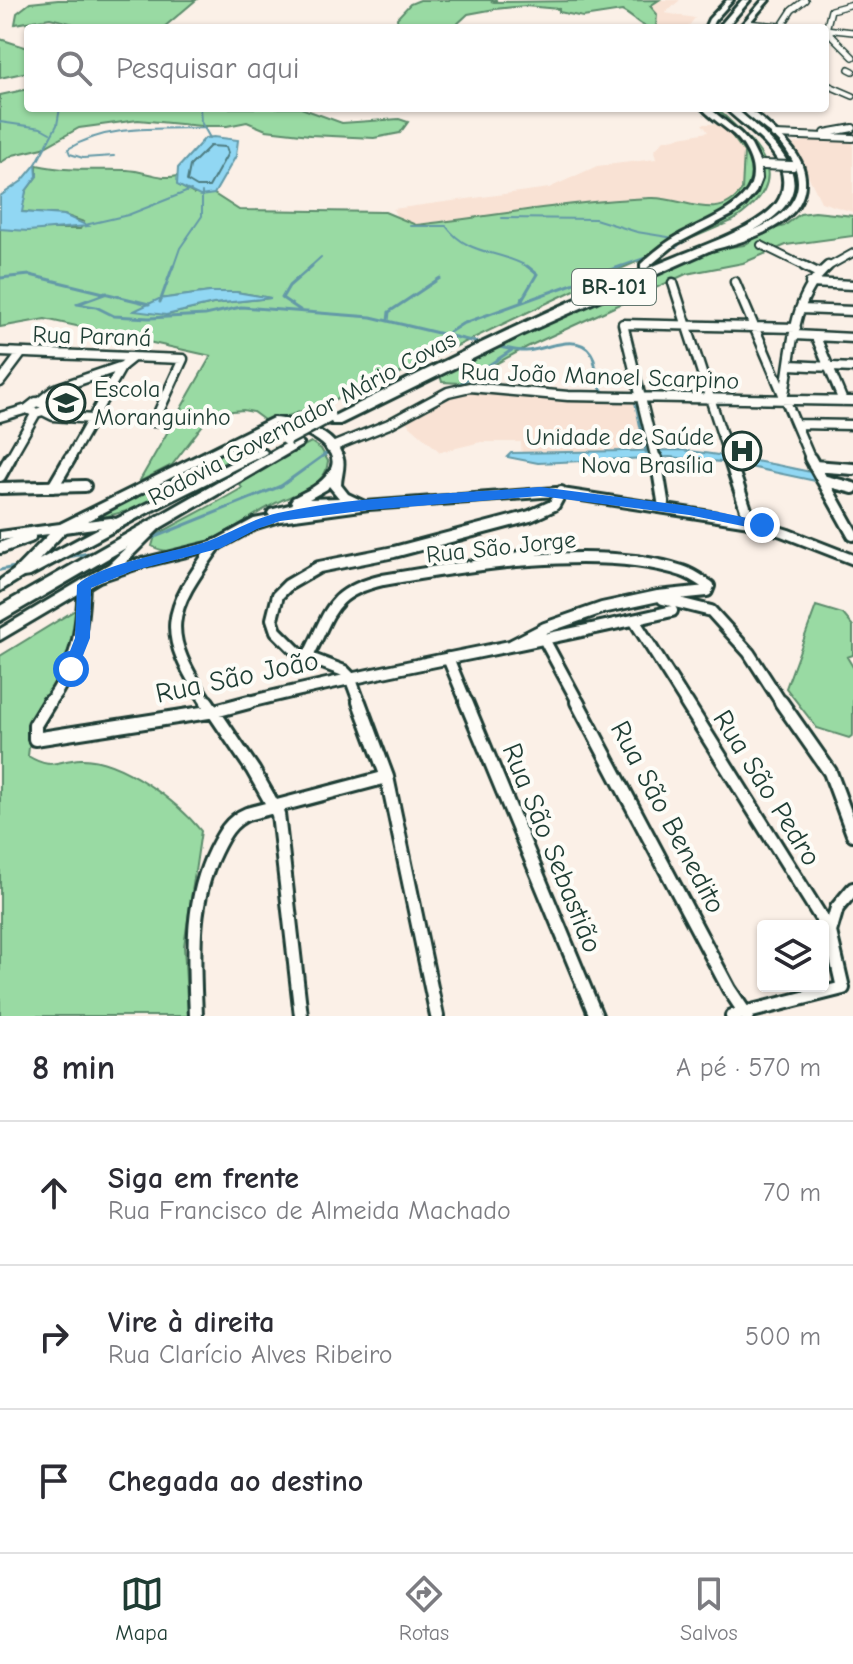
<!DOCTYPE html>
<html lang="pt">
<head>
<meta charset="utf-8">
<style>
	:root { --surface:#fff; --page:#f7f7f7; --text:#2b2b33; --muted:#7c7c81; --line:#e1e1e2; --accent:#1f3d34 }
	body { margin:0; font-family:"Comic Neue",sans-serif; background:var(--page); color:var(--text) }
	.controls { position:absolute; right:24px; bottom:24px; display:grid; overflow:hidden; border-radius:8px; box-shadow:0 2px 6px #0004 }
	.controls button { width:72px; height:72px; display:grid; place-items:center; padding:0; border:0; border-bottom:2px solid var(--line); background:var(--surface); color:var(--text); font:40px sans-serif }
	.stop { position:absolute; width:24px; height:24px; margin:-18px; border:6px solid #1a73e8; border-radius:50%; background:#fff }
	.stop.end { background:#1a73e8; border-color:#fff; box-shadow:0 2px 8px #0008 }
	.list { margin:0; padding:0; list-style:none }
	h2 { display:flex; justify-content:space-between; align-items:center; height:104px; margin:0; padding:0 32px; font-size:34px }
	h2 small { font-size:26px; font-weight:400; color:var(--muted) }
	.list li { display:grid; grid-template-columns:52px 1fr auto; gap:24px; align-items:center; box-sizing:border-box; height:144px; padding:0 32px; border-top:2px solid var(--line) }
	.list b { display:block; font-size:30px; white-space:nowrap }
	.list p { margin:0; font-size:26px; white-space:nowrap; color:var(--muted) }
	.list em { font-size:26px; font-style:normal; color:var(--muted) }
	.icon { flex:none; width:44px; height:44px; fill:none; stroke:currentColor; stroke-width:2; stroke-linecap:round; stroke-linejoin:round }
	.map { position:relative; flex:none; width:853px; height:1016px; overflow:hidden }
	.search { position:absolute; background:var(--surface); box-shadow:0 2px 6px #0004; left:24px; right:24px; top:24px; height:88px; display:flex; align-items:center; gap:20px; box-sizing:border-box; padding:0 28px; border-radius:8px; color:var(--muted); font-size:30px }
	.sheet { height:536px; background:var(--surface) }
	nav { display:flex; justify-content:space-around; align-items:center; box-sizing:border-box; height:112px; border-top:2px solid var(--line); background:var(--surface); font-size:22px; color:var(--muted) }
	nav a { display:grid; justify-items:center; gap:4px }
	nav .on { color:var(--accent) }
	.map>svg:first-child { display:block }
	.built { fill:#f9e2d4 }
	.green { fill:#99daa3; stroke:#5c8c6c; stroke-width:2; fill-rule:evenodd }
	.water { fill:#91d7f3; stroke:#6399a7; stroke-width:2 }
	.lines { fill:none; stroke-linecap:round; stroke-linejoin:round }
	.shore { stroke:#4d7b80; stroke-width:2 }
	.stream-far1 { stroke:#6399a7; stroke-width:2 }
	.stream { stroke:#6399a7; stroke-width:3 }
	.street-far4-casing { stroke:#1f3d34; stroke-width:8 }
	.street-far3-casing { stroke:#1f3d34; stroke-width:10 }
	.street-far2-casing { stroke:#1f3d34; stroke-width:13 }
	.street-far1-casing { stroke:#1f3d34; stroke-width:16 }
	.street-casing { stroke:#1f3d34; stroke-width:18 }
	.secondary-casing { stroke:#1f3d34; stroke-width:6 }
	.highway-casing { stroke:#1f3d34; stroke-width:6 }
	.street-far4 { stroke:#fdfcf7; stroke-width:5 }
	.street-far3 { stroke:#fdfcf7; stroke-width:6 }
	.street-far2 { stroke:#fdfcf7; stroke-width:8 }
	.street-far1 { stroke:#fdfcf7; stroke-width:10 }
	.street { stroke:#fdfcf7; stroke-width:12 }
	.secondary { fill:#fdfcf7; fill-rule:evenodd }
	.highway { fill:#fdfcf7; fill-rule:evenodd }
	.secondary-bridge-casing { stroke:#1f3d34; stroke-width:12; stroke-linecap:butt }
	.highway-bridge-casing { stroke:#1f3d34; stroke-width:18; stroke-linecap:butt }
	.secondary-bridge { stroke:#fdfcf7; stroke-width:8 }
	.highway-bridge { stroke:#fdfcf7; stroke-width:13 }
	.route { fill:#1a73e8 }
	.labels { text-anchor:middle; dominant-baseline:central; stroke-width:8; stroke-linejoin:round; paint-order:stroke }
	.shield { fill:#fdfcf7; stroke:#62766e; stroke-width:2 }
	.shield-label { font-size:22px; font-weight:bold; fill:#1f3d34 }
	.street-label { font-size:24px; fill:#1f3d34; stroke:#fdfcf7 }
	.poi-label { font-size:24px; fill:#1f3d34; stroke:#fdfcf7; text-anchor:start }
	.near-street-label { font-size:28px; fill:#1f3d34; stroke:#fdfcf7 }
</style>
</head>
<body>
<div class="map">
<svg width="853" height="1016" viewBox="0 0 853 1016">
	<rect width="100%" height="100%" fill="#fbf0e7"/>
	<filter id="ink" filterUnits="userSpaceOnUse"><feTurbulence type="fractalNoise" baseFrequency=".0125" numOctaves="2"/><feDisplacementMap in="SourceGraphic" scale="16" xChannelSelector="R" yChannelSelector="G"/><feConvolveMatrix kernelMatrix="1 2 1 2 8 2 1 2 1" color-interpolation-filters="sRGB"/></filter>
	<g filter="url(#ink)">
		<path class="built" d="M659,0h21l-15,13 30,5 -8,10h-31l-6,-23z
			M702,124h20l22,20 9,21 -11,33 -29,10 -63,-11 -249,29 -8,-17 156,-21 48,-22 59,-7 -2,-8 10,-11 44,-8z
			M818,139h35v73l-32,-10 -28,-58z
			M462,391l179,9 13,57 -132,1 -1,-16h-40l-41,10 -35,-31z"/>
		<path class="green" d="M58,0h138l-33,28h-73l-40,-10 -35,6 2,-11 13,-10z
			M420,0h77l-6,1 3,1 165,-2 -9,6 7,8 -1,14c-17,0 -20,-10 -34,-17l-39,6 -24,-5v-3l-34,-3 -30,3 -27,5 -15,14h-55l-1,-10 13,-14z
			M0,39l28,9v24l-28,6z
			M28,89v19h273l41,15 57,-4 9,3 -8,11 -26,5 -64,-3 -44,-5 -19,-8 -20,4h-26l-63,-6 -59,8 -36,20 -30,7 -13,8v-68z
			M711,108h5c40,37 84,68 18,112l-130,56 -227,108 -97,35 -16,1 -11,-8 -10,-2 -31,3 -40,52 -33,17 72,-126 -166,-37 -45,8v-98h80l4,-7 -20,-7 -43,-3 5,-21 11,-15v-11c31,7 59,4 90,5 19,1 32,10 51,6v9l16,9h20l25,16 146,2 31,13c78,-9 156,-24 234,-27 33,-2 67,27 92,-8l2,-38zM210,292h26l34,6 -57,6 -47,11 -6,-16z
			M815,212l38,4v20l-67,9 -43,18 -57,11 -159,73 -67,36 -18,-1 -2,-7 118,-57 153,-68 33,-5 25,-15 15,-4 16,-12z
			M278,426l13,1 -159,85 -2,-2 -38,10 173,-91z
			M311,442l10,7 7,12c-1,7 -2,12 -7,17 -11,13 -29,17 -43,24 -31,14 -91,66 -126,44l3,-10c29,-17 59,-31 87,-48l-2,-3 10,-10z
			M816,606l27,8 10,12v29l-6,2 6,10v68l-4,3 -32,-10 -31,-40z
			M77,609l-6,52 -39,61 -4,34c25,15 28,4 53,3 39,-1 97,43 120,72l-17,115 4,70h-188v-360z"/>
		<path class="water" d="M214,137l24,3 -2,16 -22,38 -14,2 -23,-11 1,-17 27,-30z
			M36,164l1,12 -11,15 -4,21 42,3 24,11 -60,5 -28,-2v-33l22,-15z
			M210,292h26l35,6 -58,6 -47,11 -32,-4 25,-12z
			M681,450c58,7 115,17 172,33v6l-122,-26 -61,-6 -132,6 -31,-6 4,-4z"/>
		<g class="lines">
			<path class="shore" d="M210,146l16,1 2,6 -19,34h-12l-10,-6 3,-15z"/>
			<path class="stream-far1" d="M200,108l1,14 9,16
				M0,122l41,6 9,5
				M114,156l-31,2 -13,-4 -2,-5c40,-25 92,-20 137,-21
				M35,166l22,-41 3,-17
				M502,218l93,1 42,13 37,6
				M85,225l43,-10 63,-25
				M410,226h36c23,31 53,23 84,42
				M668,250l10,-4 3,-5
				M173,268l7,-20 22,-32v-24
				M309,268l12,-11
				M616,268l34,-12"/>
			<path class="stream" d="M0,278l30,-3 119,29
				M107,293l-30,11 19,3 18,9 35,2 56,-3 36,-8 130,10 113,27
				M521,301l16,-27 -10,-8
				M160,302l13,-36
				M300,310l-18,-12 7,-12 23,-20
				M388,321l1,-9 51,-34
				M445,335l17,-11 160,-58
				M495,346c10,2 21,5 31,5 18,-1 52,-19 65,2 8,12 2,31 14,40
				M455,387l57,-37
				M635,400l11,52
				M145,541l136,-55 50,-36
				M63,558l36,-7
				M0,570l20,-4"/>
			<defs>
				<path id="street-far4" d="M853,4l-22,6 -5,20 27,27
					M746,23l55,5
					M781,27l11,-17 13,-10
					M825,29l28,3
					M849,69l4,2
					M825,84l28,12"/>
				<path id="street-far3" d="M825,133l28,-5
					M774,135l79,3
					M761,245l47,23
					M826,268l27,-15"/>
				<path id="street-far2" d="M804,266l14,7
					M735,282l76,178
					M673,283l57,177
					M810,283l43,2
					M800,309l53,2
					M795,335l58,3
					M816,337l27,64
					M0,352l183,7 -29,63
					M790,365l63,3
					M0,382l21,-28
					M784,394c9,-45 7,-96 44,-128
					M36,402l10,3 -3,6 -7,2 -9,-4z
					M39,402l16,-13 67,-23
					M43,411l10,5 39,3
					M0,417l27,-8
					M796,424l57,1
					M330,448l59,-24 59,-32 22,-5 98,9 285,5
					M9,460l27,-47
					M69,460l53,-94 10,-8
					M656,460l-33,-136 173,4"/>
				<path id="street-far1" d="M656,458l8,49
					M729,458l21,64
					M810,458l43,77
					M814,466l39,3
					M0,476l10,-18
					M822,480l31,8
					M53,487l17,-29
					M0,488l85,-2
					M0,548l30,-11
					M511,560l29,-12h23
					M663,599l48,12 38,42 33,51
					M634,620l53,84
					M545,641l34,63
					M307,658c24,-44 20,-65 76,-78 85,-15 217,-36 299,-9 10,3 19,10 27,15l-2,5 -49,5 -56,12 -57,20 -33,17
					M448,658l19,46
					M48,704c29,-37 34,-73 36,-119
					M208,704c-48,-73 -42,-90 8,-159
					M241,704c143,-36 288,-59 431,-93
					M360,704l-10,-27 -6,-6 -45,-17 -23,-23 -4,-12 6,-24 10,-10 31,-18 75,-15 136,-36 24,-11 7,-13"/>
				<path id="street" d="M49,702l-14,23v14l180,-28 34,-9
					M207,702l46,68 25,44 23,202
					M359,702l28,75 50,239
					M466,702l130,314
					M577,702l152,287 18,27
					M686,702l144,230 13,56
					M781,702l49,70 23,62
					M830,932l7,-24 16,-19
					M196,1016c-2,-57 -7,-112 19,-165 8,-16 15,-30 32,-37l140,-37
					M732,1016l111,-28"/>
				<path id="secondary" d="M727,0h6l-19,21 -3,7h-6l4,-9z
					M763,0h6l-24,28h-6z
					M702,108h7l31,25 11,12 9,18 1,16 -5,13 -11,13 -13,10 -56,29 -29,24h-6v-4c12,-11 25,-22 40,-30 35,-19 96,-37 62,-89 -10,-15 -29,-23 -41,-37z
					M740,108c12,0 26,15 35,23 14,12 29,28 30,47 3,48 -60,63 -97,73l-4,-3 1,-2c45,-11 123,-36 81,-96 -12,-17 -32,-27 -46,-42z
					M273,418c24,1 64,13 70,41 2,8 -2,18 -2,26l7,9 17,8 191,-14 194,30 39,12 64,25v9l-72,-28 -32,-10 -193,-30 -187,13 -89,12 -23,7 -37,20 -75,18 -45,15 -100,59v-11l109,-65 42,-40h8l2,3 -36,36 87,-21 42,-23 16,-3 -2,-3 2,-3 23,-6 -2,-3 2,-3c13,-7 28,-13 36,-26 18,-25 -36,-47 -54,-48l-188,97 24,-3 5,1 141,-69h8l2,2 -2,2 -118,59 -117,63 -7,1 -23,14v-11l14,-10 35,-36 -49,6v-8l60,-8zM329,486l10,12 -30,1 18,-10zM313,506h20l-37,5zM101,527l-62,33 26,-28z"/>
				<path id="highway" d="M742,0h8l-24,28h-8z
					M725,108h10c52,44 95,83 12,126l-224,100 -183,90h-10l-2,-3 2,-3c114,-58 230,-115 348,-162 26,-11 94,-33 103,-61 13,-39 -33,-64 -56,-87z
					M296,438l7,5 -2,3 -301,175v-15z"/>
			</defs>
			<use href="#street-far4" class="street-far4-casing"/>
			<use href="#street-far3" class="street-far3-casing"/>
			<use href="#street-far2" class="street-far2-casing"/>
			<use href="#street-far1" class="street-far1-casing"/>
			<use href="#street" class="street-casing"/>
			<use href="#secondary" class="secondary-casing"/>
			<use href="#highway" class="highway-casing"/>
			<use href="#street-far4" class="street-far4"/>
			<use href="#street-far3" class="street-far3"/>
			<use href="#street-far2" class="street-far2"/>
			<use href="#street-far1" class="street-far1"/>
			<use href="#street" class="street"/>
			<use href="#secondary" class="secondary"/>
			<use href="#highway" class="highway"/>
			<defs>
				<path id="secondary-bridge" d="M762,165l30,1"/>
				<path id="highway-bridge" d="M287,438l41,-22"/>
			</defs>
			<use href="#secondary-bridge" class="secondary-bridge-casing"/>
			<use href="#highway-bridge" class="highway-bridge-casing"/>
			<use href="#secondary-bridge" class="secondary-bridge"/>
			<use href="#highway-bridge" class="highway-bridge"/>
		</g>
	</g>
	<path class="route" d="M540,487l149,19 73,15 6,4 -6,5 -73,-15 -149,-19 -171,14 -89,11 -23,8 -36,19 -89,23 -41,17 -1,50 -14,35h-11l-2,-4 12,-31 2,-53c18,-19 88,-32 115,-39 30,-7 55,-26 86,-33 82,-18 178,-19 262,-26z"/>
	<defs>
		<symbol id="school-ring" viewBox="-11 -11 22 22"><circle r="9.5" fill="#fdfcf7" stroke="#1f3d34" stroke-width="1.5"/><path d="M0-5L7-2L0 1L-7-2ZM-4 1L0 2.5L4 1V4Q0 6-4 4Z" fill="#1f3d34"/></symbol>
		<symbol id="hospital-ring" viewBox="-11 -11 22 22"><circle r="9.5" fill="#fdfcf7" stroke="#1f3d34" stroke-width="1.5"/><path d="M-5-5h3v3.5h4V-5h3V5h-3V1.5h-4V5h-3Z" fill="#1f3d34"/></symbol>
	</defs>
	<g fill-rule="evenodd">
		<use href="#school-ring" x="44" y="381" width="44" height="44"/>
		<use href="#hospital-ring" x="720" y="429" width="44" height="44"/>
	</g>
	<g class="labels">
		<rect class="shield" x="572" y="269" width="84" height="36" rx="6"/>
		<g class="shield-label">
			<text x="614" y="287">BR-101</text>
		</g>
		<g class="street-label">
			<text transform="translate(92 336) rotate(2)">Rua Paraná</text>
			<text transform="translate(600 376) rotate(2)">Rua João Manoel Scarpino</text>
			<text transform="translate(302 418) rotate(-28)">Rodovia Governador Mário Covas</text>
			<text transform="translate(501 547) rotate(-6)">Rua São Jorge</text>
		</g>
		<g class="poi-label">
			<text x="94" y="389">Escola<tspan x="94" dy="28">Moranguinho</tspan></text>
			<text x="714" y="437" text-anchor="end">Unidade de Saúde<tspan x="714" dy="28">Nova Brasília</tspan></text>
		</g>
		<g class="near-street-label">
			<text transform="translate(237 677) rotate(-12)">Rua São João</text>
			<text transform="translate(767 788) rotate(58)">Rua São Pedro</text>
			<text transform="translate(668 817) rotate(62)">Rua São Benedito</text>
			<text transform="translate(552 848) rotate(68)">Rua São Sebastião</text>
		</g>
	</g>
</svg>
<div class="controls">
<button><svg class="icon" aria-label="layers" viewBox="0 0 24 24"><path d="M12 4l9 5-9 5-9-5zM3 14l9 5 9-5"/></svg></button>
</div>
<div class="stop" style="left:71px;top:669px"></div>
<div class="stop end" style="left:762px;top:525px"></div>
<div class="search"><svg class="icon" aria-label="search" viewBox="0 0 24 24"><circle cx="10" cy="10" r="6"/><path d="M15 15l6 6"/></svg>Pesquisar aqui</div>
</div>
<section class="sheet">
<h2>8 min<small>A pé · 570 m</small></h2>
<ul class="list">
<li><svg class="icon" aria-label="ahead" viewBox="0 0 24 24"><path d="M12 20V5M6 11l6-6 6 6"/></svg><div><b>Siga em frente</b><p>Rua Francisco de Almeida Machado</p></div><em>70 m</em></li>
<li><svg class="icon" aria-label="right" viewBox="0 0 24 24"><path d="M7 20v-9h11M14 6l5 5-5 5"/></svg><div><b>Vire à direita</b><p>Rua Clarício Alves Ribeiro</p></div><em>500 m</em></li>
<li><svg class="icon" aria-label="arrive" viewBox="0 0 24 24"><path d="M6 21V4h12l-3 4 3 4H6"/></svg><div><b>Chegada ao destino</b></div></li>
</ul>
</section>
<nav>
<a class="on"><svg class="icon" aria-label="map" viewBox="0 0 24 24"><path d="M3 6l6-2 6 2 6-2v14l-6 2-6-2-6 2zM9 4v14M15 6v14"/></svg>Mapa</a>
<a><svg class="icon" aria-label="directions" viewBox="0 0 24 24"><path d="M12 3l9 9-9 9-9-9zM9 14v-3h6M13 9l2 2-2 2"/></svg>Rotas</a>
<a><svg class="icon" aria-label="saved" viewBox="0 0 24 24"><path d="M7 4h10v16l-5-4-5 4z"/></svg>Salvos</a>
</nav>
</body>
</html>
